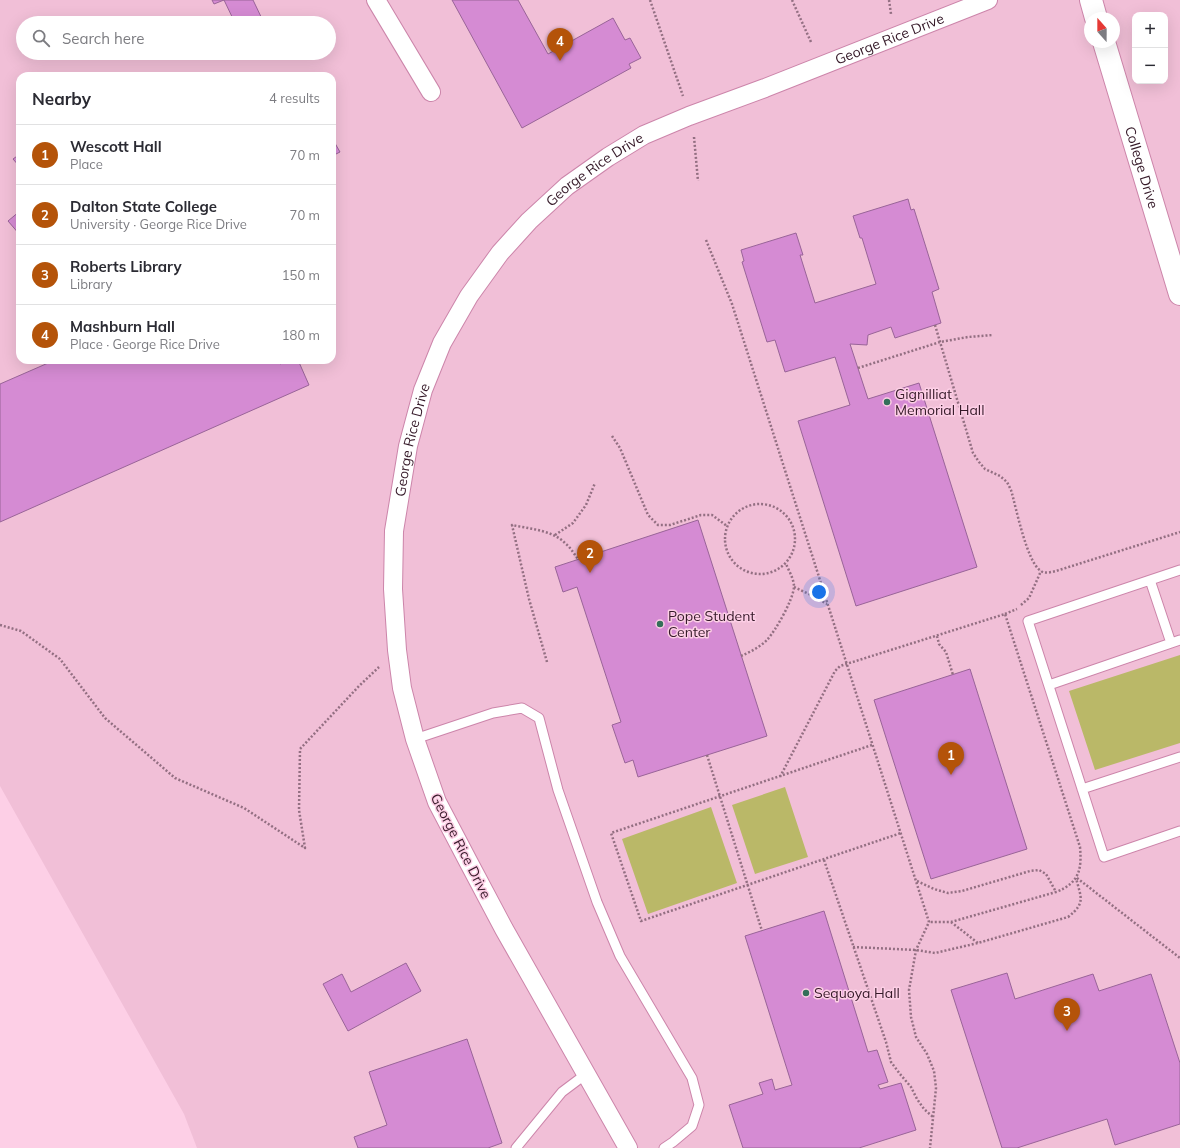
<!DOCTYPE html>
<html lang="en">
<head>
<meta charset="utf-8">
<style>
	:root { --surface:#fff; --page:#f2f2f3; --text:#2b2b33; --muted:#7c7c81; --line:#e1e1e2; --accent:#b45309 }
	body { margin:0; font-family:Mulish,sans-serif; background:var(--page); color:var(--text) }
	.controls { position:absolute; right:12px; top:12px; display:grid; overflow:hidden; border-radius:8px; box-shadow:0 4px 16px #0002 }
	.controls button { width:36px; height:36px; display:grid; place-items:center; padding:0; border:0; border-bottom:1px solid var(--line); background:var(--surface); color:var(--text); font:20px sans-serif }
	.compass { position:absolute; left:1084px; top:12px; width:36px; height:36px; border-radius:50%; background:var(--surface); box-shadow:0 4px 16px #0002; rotate:339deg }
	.you { position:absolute; left:819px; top:592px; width:14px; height:14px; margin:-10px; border:3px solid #fff; border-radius:50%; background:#1a73e8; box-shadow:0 0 0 6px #1a73e833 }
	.badge { display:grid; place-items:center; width:26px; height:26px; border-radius:50%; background:var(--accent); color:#fff; font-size:13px; font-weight:700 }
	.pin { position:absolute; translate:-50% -33px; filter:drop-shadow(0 1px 2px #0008) }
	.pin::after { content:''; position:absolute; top:21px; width:14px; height:12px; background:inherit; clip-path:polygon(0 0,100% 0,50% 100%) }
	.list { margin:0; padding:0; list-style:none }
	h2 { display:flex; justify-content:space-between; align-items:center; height:52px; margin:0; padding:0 16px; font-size:17px }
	h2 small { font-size:13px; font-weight:400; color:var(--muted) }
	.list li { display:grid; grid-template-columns:26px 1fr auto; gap:12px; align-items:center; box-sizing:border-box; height:60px; padding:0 16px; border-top:1px solid var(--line) }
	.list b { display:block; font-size:15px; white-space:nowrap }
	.list p { margin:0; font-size:13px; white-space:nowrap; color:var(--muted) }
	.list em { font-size:13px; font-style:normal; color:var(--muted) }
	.icon { flex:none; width:22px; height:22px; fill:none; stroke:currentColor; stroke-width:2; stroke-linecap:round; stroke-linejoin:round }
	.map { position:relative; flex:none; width:1180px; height:1148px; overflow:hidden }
	.search { position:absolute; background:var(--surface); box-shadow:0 4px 16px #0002; left:16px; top:16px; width:320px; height:44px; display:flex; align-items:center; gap:10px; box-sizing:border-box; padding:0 14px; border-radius:22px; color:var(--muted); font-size:15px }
	.panel { position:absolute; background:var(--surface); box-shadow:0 4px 16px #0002; left:16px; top:72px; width:320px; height:292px; border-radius:12px }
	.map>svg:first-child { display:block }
	.built { fill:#f1bfd7; fill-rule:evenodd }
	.green { fill:#bab868 }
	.building { fill:#d58bd3; stroke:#996498 }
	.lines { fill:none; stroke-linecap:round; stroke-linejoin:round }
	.lane-casing { stroke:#cc85aa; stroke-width:11 }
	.street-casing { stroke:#cc85aa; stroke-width:20 }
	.secondary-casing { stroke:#cc85aa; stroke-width:24 }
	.path { stroke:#936f82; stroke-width:2.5; stroke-dasharray:2 2; stroke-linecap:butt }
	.lane { stroke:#fff; stroke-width:9 }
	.street { stroke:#fff; stroke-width:18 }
	.secondary { stroke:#fff; stroke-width:22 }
	.poi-dot { fill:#346f5a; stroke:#fdcfe6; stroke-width:1.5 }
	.labels { text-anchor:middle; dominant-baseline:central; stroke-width:3; stroke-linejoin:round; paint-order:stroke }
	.street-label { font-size:14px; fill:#351928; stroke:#fdcfe6 }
	.poi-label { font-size:14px; fill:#351928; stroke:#fdcfe6; text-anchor:start }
</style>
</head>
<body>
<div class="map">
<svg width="1180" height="1148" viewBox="0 0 1180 1148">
	<rect width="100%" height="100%" fill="#fdcfe6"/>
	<path class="built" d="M0,0h1180v1148h-983l-13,-34 -184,-328zM1135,15h30v66h-30zM1090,18h24v24h-24zM23,23h306v30h-306zM20,76h312v284h-312z"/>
	<path class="green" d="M1180,655v88l-85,27 -26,-79z
		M785,787l23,70 -53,17 -23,-69z
		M711,807l26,76 -89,31 -26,-75z"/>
	<path class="building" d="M212,0h12l-10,4z
		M224,0h29l11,23h-29z
		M452,0h66l30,54 65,-36 12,22 5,-2 11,20 -12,6 2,4 -109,60z
		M332,138l8,14 -8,4z
		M20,154v13l-7,-8z
		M908,199l3,11 3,-1 25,80 -7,3 9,31 -46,15 -4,-11 -23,8 -1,10 -17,-1 18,55 51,-16 58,184 -121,39 -58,-185 52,-16 -15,-48 -50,15 -10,-32 -8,2 -25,-80 2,-1 -3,-11 55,-17 7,22h-3l15,48 61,-19 -14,-46h-2l-7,-22z
		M20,211v24l-12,-14z
		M55,360h223l2,4 9,-4h9l11,25 -309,137v-138z
		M698,520l69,216 -129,41 -5,-17 -8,3 -13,-38 9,-3 -44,-135 -14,5 -8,-25z
		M970,669l57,180 -96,30 -57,-179z
		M824,911l44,141 9,-2 11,32 -10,3 2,4 21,-6 15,47 -57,18h-116l-14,-43 34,-11 -4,-11 13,-4 3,11 17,-5 -47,-149z
		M406,963l15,28 -73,40 -25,-47 19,-10 9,18z
		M1007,973l8,26 78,-25 6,17 52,-17 29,89v61l-65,21 -8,-26 -90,29h-15l-51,-158z
		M467,1039l35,104 -14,5h-130l-4,-11 33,-12 -18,-53z"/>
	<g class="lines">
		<defs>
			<path id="lane" d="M1180,570l-152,51 76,236 76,-26
				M1150,580l21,63
				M1049,685l131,-45
				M415,739l78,-26 29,-5 17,10 19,72 39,112 23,54 72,122 7,27 -7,21 -19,16 -9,6
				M1082,789l98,-32
				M516,1148l46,-56 24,-18"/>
			<g id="street">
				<path d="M376,0l55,92"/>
				<path id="s1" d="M628,1148l-124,-219 -35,-66 -32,-61 -22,-63 -13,-51 -5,-38 -4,-61 1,-58 14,-85 15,-56 19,-47 27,-47 31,-43 29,-32 38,-35 41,-29 36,-22 45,-19 76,-28 223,-88"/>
			</g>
			<g id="secondary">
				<path d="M1091,0l5,18"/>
				<path id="s2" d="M1104,42l76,252"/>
			</g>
		</defs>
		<use href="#lane" class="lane-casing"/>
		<use href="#street" class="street-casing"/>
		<use href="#secondary" class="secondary-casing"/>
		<path class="path" d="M650,0l33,96
			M792,0l19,42
			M889,0l2,14
			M694,137l4,44
			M706,240l26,64 197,618 -13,28 -7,40 2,27 5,20 11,17 7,17 2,17 -6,60
			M935,325l38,128 6,9 6,7 15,7 7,6 4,8c5,17 16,73 30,81 4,3 10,1 15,0l124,-39
			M858,368l82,-26 28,-5 25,-2
			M612,436l8,12 28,67 10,10h12l31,-10h11l15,11
			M725 539a35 35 0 1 1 70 0a35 35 0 1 1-70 0Z
			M555,535l18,-12 13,-18 9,-22
			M794,587l19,9 14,8
			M1021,605l8,-7 12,-27
			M1005,614l12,-5
			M0,625l21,6 39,28 45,59 70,60 69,30 61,40 -6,-38 1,-61 59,-63 20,-19
			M937,636l2,8 7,8 7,23
			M741,656c9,-4 19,-9 26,-16 9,-10 26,-40 27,-53 0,-8 -5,-16 -8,-23
			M547,662l-18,-63 -17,-74c18,4 41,5 54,19 5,4 8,10 12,15
			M872,745l-261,88 30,88 260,-88
			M707,755l55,176
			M780,777l55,-106 5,-5 165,-52 75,233c2,23 -1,36 -24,45l-105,30h-22
			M824,860l62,182 5,20 9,12 11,13 6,12 7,10 9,8
			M1077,878l103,80
			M917,881l17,8 14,4 14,-2 68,-20 9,-1 7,4 10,18
			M951,922l27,21
			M853,947l63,3 19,3 43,-10 90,-26c18,-14 13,-19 8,-39"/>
		<use href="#lane" class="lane"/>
		<use href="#street" class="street"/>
		<use href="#secondary" class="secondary"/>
	</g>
	<g class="poi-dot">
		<circle cx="887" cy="402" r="4"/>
		<circle cx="660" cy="624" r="4"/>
		<circle cx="806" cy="993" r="4"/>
	</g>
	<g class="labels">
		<g class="street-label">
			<text stroke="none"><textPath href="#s1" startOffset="1425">George Rice Drive</textPath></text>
			<text stroke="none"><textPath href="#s2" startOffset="131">College Drive</textPath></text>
			<text stroke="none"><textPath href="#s1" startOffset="1101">George Rice Drive</textPath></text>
			<text stroke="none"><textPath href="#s1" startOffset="765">George Rice Drive</textPath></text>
			<text transform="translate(461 846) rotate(63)">George Rice Drive</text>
		</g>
		<g class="poi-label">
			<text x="895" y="394">Gignilliat<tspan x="895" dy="16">Memorial Hall</tspan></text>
			<text x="668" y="616">Pope Student<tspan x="668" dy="16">Center</tspan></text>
			<text x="814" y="993">Sequoya Hall</text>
		</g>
	</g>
</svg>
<div class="controls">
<button>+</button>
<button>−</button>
</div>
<svg class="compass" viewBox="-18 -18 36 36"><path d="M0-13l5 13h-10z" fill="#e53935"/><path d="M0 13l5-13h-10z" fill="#7c7c81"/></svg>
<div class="you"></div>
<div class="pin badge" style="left:951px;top:775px">1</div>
<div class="pin badge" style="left:590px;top:573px">2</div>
<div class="pin badge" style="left:1067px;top:1031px">3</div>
<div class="pin badge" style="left:560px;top:61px">4</div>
<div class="search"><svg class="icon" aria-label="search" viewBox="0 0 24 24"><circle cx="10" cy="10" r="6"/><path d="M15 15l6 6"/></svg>Search here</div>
<section class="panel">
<h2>Nearby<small>4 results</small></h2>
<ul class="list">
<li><span class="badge">1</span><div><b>Wescott Hall</b><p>Place</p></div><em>70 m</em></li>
<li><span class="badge">2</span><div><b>Dalton State College</b><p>University · George Rice Drive</p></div><em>70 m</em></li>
<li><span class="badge">3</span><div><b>Roberts Library</b><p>Library</p></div><em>150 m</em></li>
<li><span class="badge">4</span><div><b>Mashburn Hall</b><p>Place · George Rice Drive</p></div><em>180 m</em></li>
</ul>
</section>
</div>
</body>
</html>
